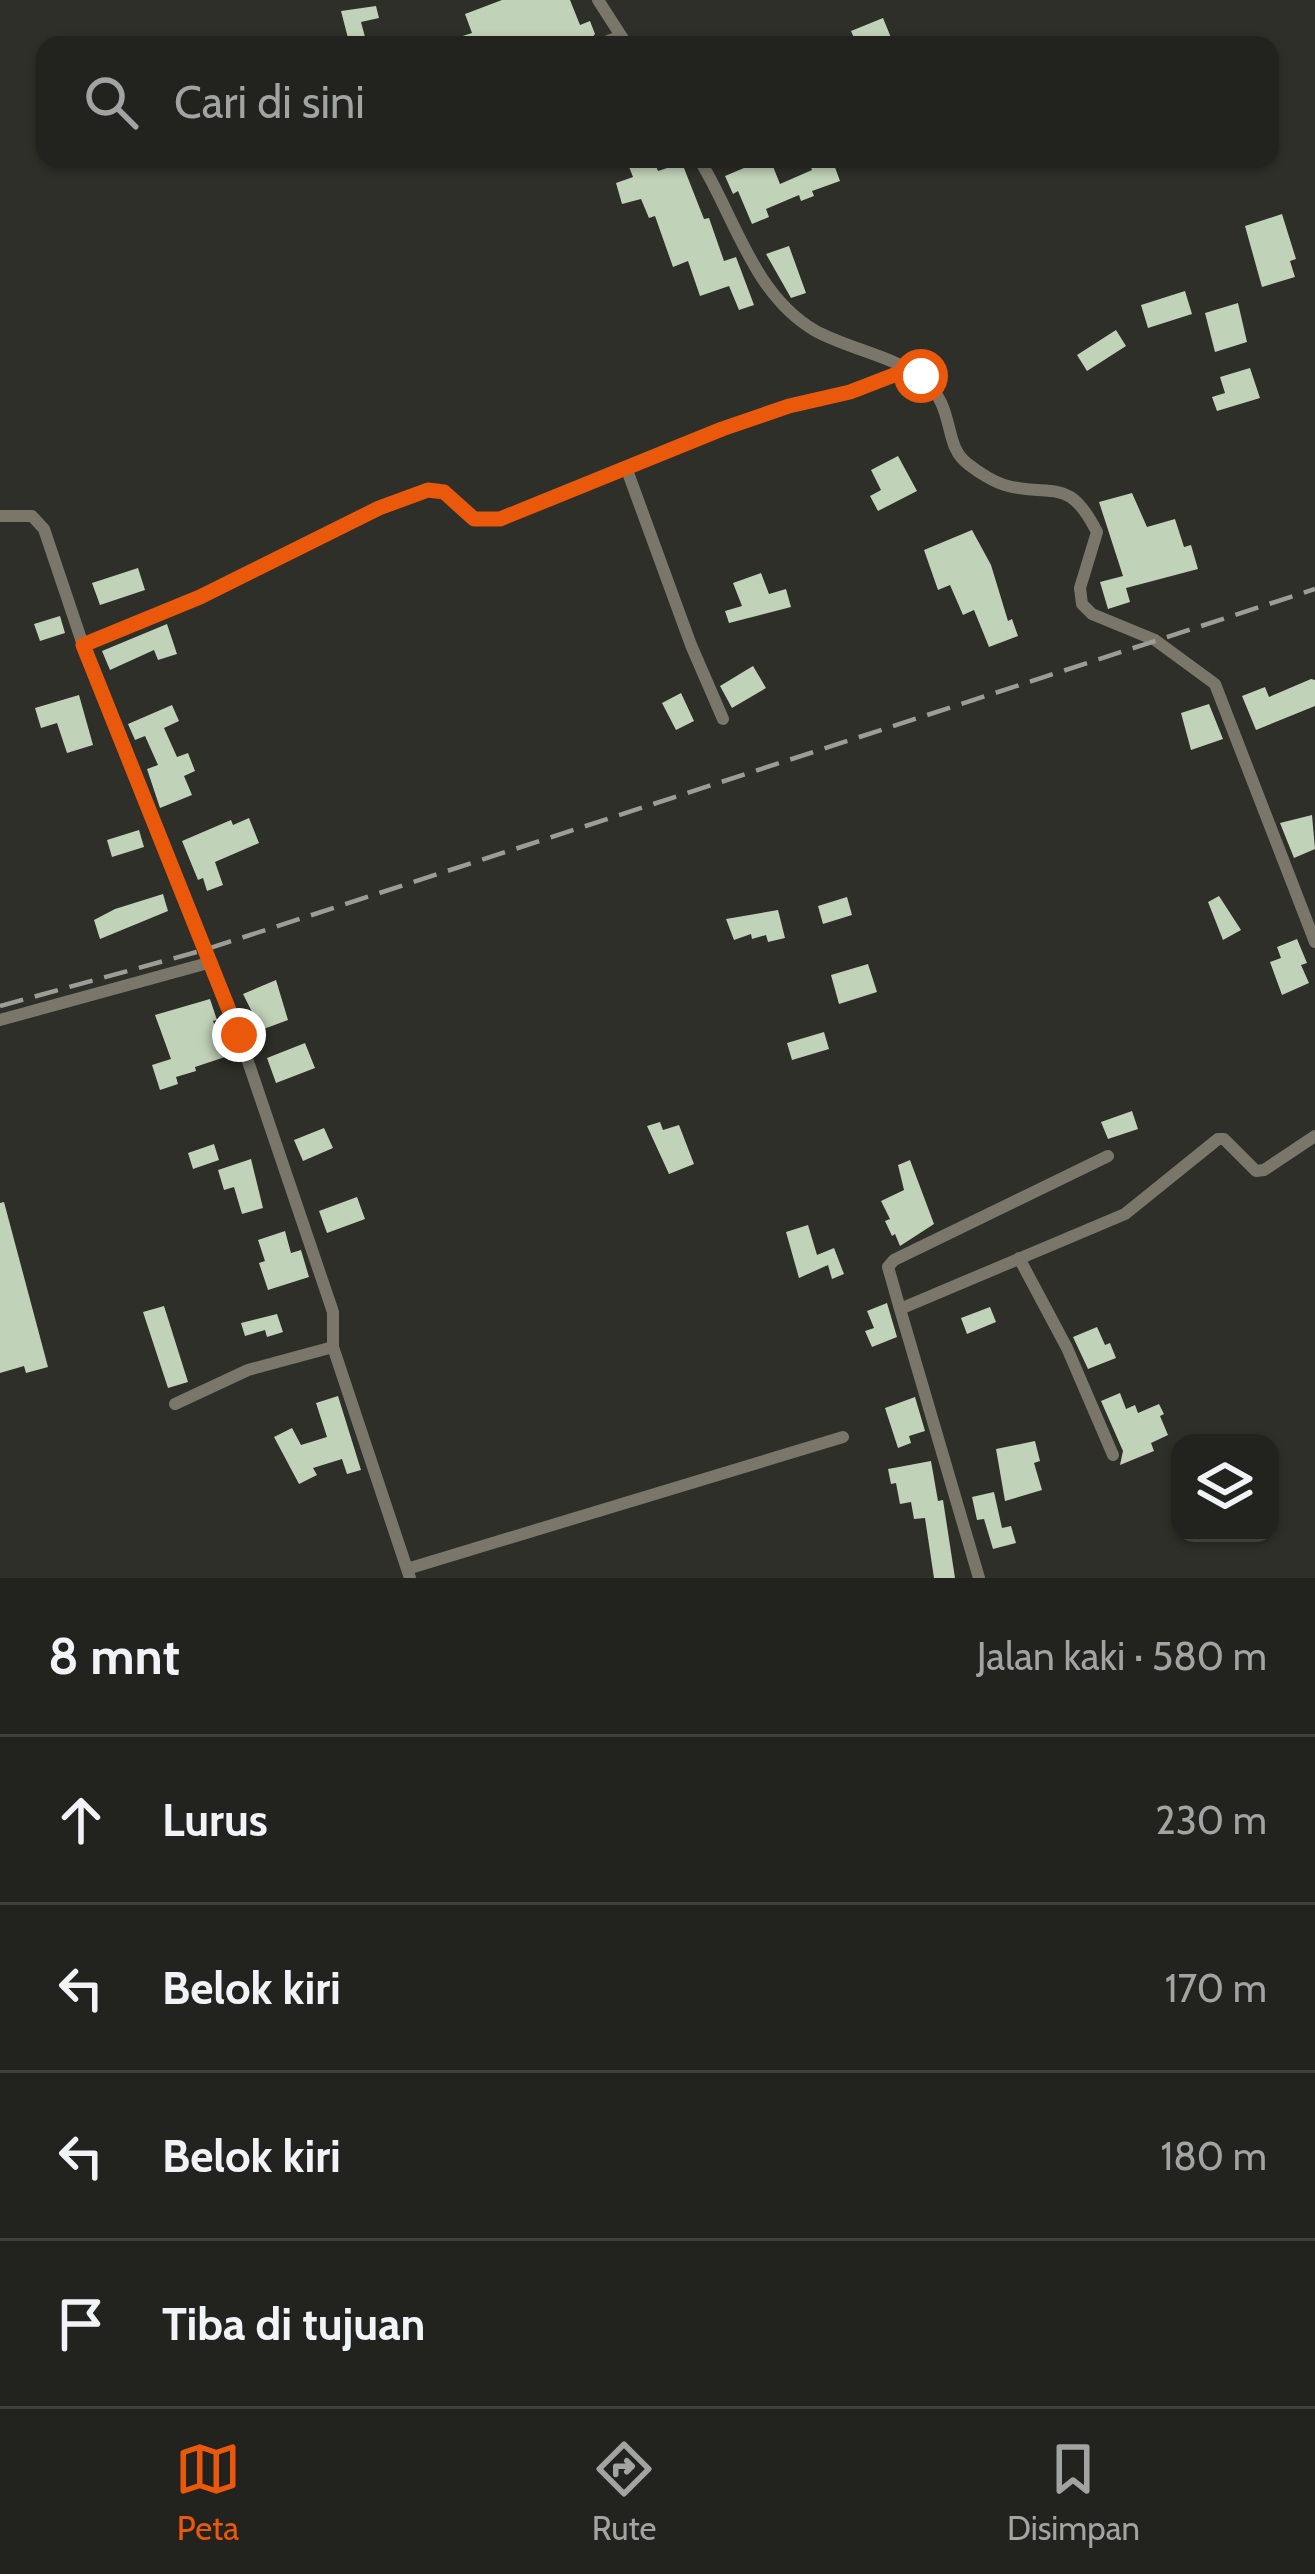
<!DOCTYPE html>
<html lang="id">
<head>
<meta charset="utf-8">
<style>
	:root { --surface:#22231e; --page:#2e2f2b; --text:#f1f3f6; --muted:#a2a4a4; --line:#3f403c; --accent:#ea580c }
	body { margin:0; font-family:Cabin,sans-serif; background:var(--page); color:var(--text) }
	.controls { position:absolute; right:36px; bottom:36px; display:grid; overflow:hidden; border-radius:24px; box-shadow:0 3px 9px #0004 }
	.controls button { width:108px; height:108px; display:grid; place-items:center; padding:0; border:0; border-bottom:3px solid var(--line); background:var(--surface); color:var(--text); font:60px sans-serif }
	.stop { position:absolute; width:36px; height:36px; margin:-27px; border:9px solid #ea580c; border-radius:50%; background:#fff }
	.stop.end { background:#ea580c; border-color:#fff; box-shadow:0 3px 12px #0008 }
	.list { margin:0; padding:0; list-style:none }
	h2 { display:flex; justify-content:space-between; align-items:center; height:156px; margin:0; padding:0 48px; font-size:51px }
	h2 small { font-size:39px; font-weight:400; color:var(--muted) }
	.list li { display:grid; grid-template-columns:78px 1fr auto; gap:36px; align-items:center; box-sizing:border-box; height:168px; padding:0 48px; border-top:3px solid var(--line) }
	.list b { display:block; font-size:45px; white-space:nowrap }
	.list em { font-size:39px; font-style:normal; color:var(--muted) }
	.icon { flex:none; width:66px; height:66px; fill:none; stroke:currentColor; stroke-width:2; stroke-linecap:round; stroke-linejoin:round }
	.map { position:relative; flex:none; width:1315px; height:1578px; overflow:hidden }
	.search { position:absolute; background:var(--surface); box-shadow:0 3px 9px #0004; left:36px; right:36px; top:36px; height:132px; display:flex; align-items:center; gap:30px; box-sizing:border-box; padding:0 42px; border-radius:24px; color:var(--muted); font-size:45px }
	.sheet { height:828px; background:var(--surface) }
	nav { display:flex; justify-content:space-around; align-items:center; box-sizing:border-box; height:168px; border-top:3px solid var(--line); background:var(--surface); font-size:33px; color:var(--muted) }
	nav a { display:grid; justify-items:center; gap:6px }
	nav .on { color:var(--accent) }
	.map>svg:first-child { display:block }
	.building { fill:#c0d2b8 }
	.lines { fill:none; stroke-linecap:round; stroke-linejoin:round }
	.minor { stroke:#7a766a; stroke-width:12 }
	.rail { stroke:#9c9d97; stroke-width:4.5; stroke-dasharray:24 12; stroke-linecap:butt }
	.route { stroke:#ea580c; stroke-width:15 }
</style>
</head>
<body>
<div class="map">
<svg width="1315" height="1578" viewBox="0 0 1315 1578">
	<rect width="100%" height="100%" fill="#2e2f28"/>
	<path class="building" d="M502,0h68l10,25 10,-4 5,13 -8,11h-143v-3l28,-9 -7,-19z
		M376,6l3,12 -18,4 4,15 -16,5 -8,-31z
		M883,18l11,27h-37l-6,-14z
		M626,159h27l5,12 24,-8 22,56 5,-1 15,43 12,-4 18,48 -15,5 -10,-24 -29,10 -12,-35 -15,6 -18,-51 -6,2 -8,-19 -19,5 -6,-21 17,-6z
		M765,159h5l10,25 32,-14 -4,-11h24l8,22 -28,10 2,5 -13,5 -2,-6 -33,14 3,8 -17,7 -14,-33 -5,3 -8,-18z
		M1282,214l14,45 -6,2 5,16 -33,10 -17,-61z
		M789,246l17,47 -15,5 -25,-44z
		M1185,291l7,23 -44,14 -7,-23z
		M1238,303l9,39 -32,10 -10,-39z
		M1116,330l10,16 -39,25 -10,-16z
		M1250,368l10,30 -43,13 -5,-14 13,-4 -5,-16z
		M898,456l19,35 -39,20 -8,-15 11,-6 -10,-20z
		M1132,493l15,34 28,-8 9,28 7,-2 7,24 -72,19 4,14 -22,7 -8,-27 23,-6 -24,-74z
		M972,530l19,35 17,56 4,-2 6,17 -29,11 -15,-37 -11,5 -13,-30 -12,5 -14,-40z
		M138,568l7,22 -45,15 -8,-22z
		M761,573l8,21 17,-5 5,18 -62,16 -4,-12 17,-5 -9,-23z
		M60,616l5,17 -25,8 -6,-17z
		M167,624l10,30 -19,6 -4,-10 -44,20 -8,-19z
		M753,666l13,22 -34,20 -12,-22z
		M1311,679l4,1v26l-59,24 -14,-34 23,-9 4,10z
		M681,693l13,28 -18,9 -14,-27z
		M79,695l14,50 -26,8 -10,-30 -16,5 -6,-20z
		M1209,704l14,35 -32,11 -10,-37z
		M172,705l7,16 -15,7 13,29 11,-4 7,18 -11,5 8,19 -32,13 -13,-39 11,-4 -13,-29 -10,4 -7,-16z
		M1312,815l3,34 -21,9 -14,-35z
		M249,818l10,25 -44,19 8,23 -16,6 -4,-13 -5,2 -16,-39 49,-21 2,5z
		M139,830l5,17 -32,10 -5,-17z
		M163,894l5,17 -68,28 -6,-19 21,-11z
		M1219,896l22,34 -18,10 -15,-38z
		M847,897l5,18 -29,9 -5,-18z
		M778,910l7,28 -17,4 -2,-7 -14,4 -1,-5 -17,6 -8,-21z
		M1297,939l10,24 -6,2 8,18 -27,12 -12,-33 11,-4 -4,-11z
		M868,964l9,28 -38,12 -8,-29z
		M276,980l12,40 -27,10 -18,-36z
		M210,999l7,21 -4,1 15,35 -33,11 1,4 -20,6 2,7 -18,6 -8,-25 19,-6 -16,-44z
		M824,1032l5,17 -37,11 -5,-17z
		M305,1043l10,25 -39,15 -9,-25z
		M1132,1111l6,18 -30,10 -7,-17z
		M660,1122l3,8 16,-5 15,39 -25,10 -22,-48z
		M324,1128l9,20 -30,13 -9,-21z
		M214,1144l5,16 -26,9 -5,-16z
		M251,1159l12,49 -21,6 -8,-27 -10,3 -6,-20z
		M910,1160l24,64 -34,22 -5,-12 -3,2 -7,-15 5,-2 -9,-18 23,-11 -6,-25z
		M357,1197l8,22 -38,14 -8,-22z
		M4,1202l44,165 -22,6 -2,-7 -24,7v-170z
		M808,1225l9,30 17,-7 10,26 -12,5 -4,-14 -29,13 -13,-46z
		M285,1231l6,22 10,-3 8,27 -41,13 -9,-27 6,-2 -7,-21z
		M887,1303l10,34 -25,10 -7,-16 9,-3 -7,-17z
		M164,1306l24,76 -20,6 -25,-76z
		M990,1307l6,15 -29,12 -6,-16z
		M277,1314l6,18 -16,5 -2,-7 -20,6 -4,-13z
		M1097,1327l8,18 5,-2 6,15 -28,11 -15,-32z
		M1120,1393l6,16 9,-4 3,8 21,-9 5,10 -4,2 8,19 -17,8 3,8 -34,14 3,-14 -22,-50z
		M338,1396l23,74 -14,4 -5,-15 -29,9 4,7 -18,9 -25,-47 18,-9 9,17 26,-8 -11,-34z
		M915,1397l10,34 -16,5 2,7 -13,5 -13,-40z
		M1035,1441l5,20 -6,2 8,27 -37,11 -9,-52z
		M931,1461l7,40 5,-1 12,78h-21l-9,-60 -11,1 -3,-17 -11,2 -4,-21 -5,1 -3,-15z
		M994,1492l8,36 9,-2 5,17 -23,6 -9,-30 -7,1 -5,-23z"/>
	<g class="lines">
		<path class="minor" d="M598,0l29,45
			M597,45l24,-9
			M699,159c36,58 54,135 115,171 31,18 83,27 109,49 34,29 19,66 45,85 10,8 27,19 40,22 48,11 61,-9 89,46l-17,56 2,16 10,10 63,26 60,44 100,258
			M627,470l64,175 32,74
			M0,516h32l12,13 39,116 156,390 94,277v35l77,231
			M83,645l117,-48 179,-89 49,-18 16,2 30,27h25l223,-90 67,-24 61,-13 56,-21
			M0,1020l208,-57
			M1019,1258l48,90 46,107
			M900,1309l-12,-42 6,-7 214,-104
			M175,1404l73,-34 85,-23
			M407,1569l436,-132
			M979,1578l-79,-269 225,-95 93,-75h6l32,32 8,-1 51,-34"/>
		<path class="rail" d="M0,1006l204,-56 1111,-361"/>
	</g>
	<g class="lines">
		<path class="route" d="M239,1035l-156,-390 117,-48 179,-89 49,-18 16,2 30,27h26l222,-90 67,-23 61,-14 57,-22 14,6"/>
	</g>
</svg>
<div class="controls">
<button><svg class="icon" aria-label="layers" viewBox="0 0 24 24"><path d="M12 4l9 5-9 5-9-5zM3 14l9 5 9-5"/></svg></button>
</div>
<div class="stop" style="left:921px;top:376px"></div>
<div class="stop end" style="left:239px;top:1035px"></div>
<div class="search"><svg class="icon" aria-label="search" viewBox="0 0 24 24"><circle cx="10" cy="10" r="6"/><path d="M15 15l6 6"/></svg>Cari di sini</div>
</div>
<section class="sheet">
<h2>8 mnt<small>Jalan kaki · 580 m</small></h2>
<ul class="list">
<li><svg class="icon" aria-label="ahead" viewBox="0 0 24 24"><path d="M12 20V5M6 11l6-6 6 6"/></svg><div><b>Lurus</b></div><em>230 m</em></li>
<li><svg class="icon" aria-label="left" viewBox="0 0 24 24"><path d="M17 20v-9H6M10 6l-5 5 5 5"/></svg><div><b>Belok kiri</b></div><em>170 m</em></li>
<li><svg class="icon" aria-label="left" viewBox="0 0 24 24"><path d="M17 20v-9H6M10 6l-5 5 5 5"/></svg><div><b>Belok kiri</b></div><em>180 m</em></li>
<li><svg class="icon" aria-label="arrive" viewBox="0 0 24 24"><path d="M6 21V4h12l-3 4 3 4H6"/></svg><div><b>Tiba di tujuan</b></div></li>
</ul>
</section>
<nav>
<a class="on"><svg class="icon" aria-label="map" viewBox="0 0 24 24"><path d="M3 6l6-2 6 2 6-2v14l-6 2-6-2-6 2zM9 4v14M15 6v14"/></svg>Peta</a>
<a><svg class="icon" aria-label="directions" viewBox="0 0 24 24"><path d="M12 3l9 9-9 9-9-9zM9 14v-3h6M13 9l2 2-2 2"/></svg>Rute</a>
<a><svg class="icon" aria-label="saved" viewBox="0 0 24 24"><path d="M7 4h10v16l-5-4-5 4z"/></svg>Disimpan</a>
</nav>
</body>
</html>
